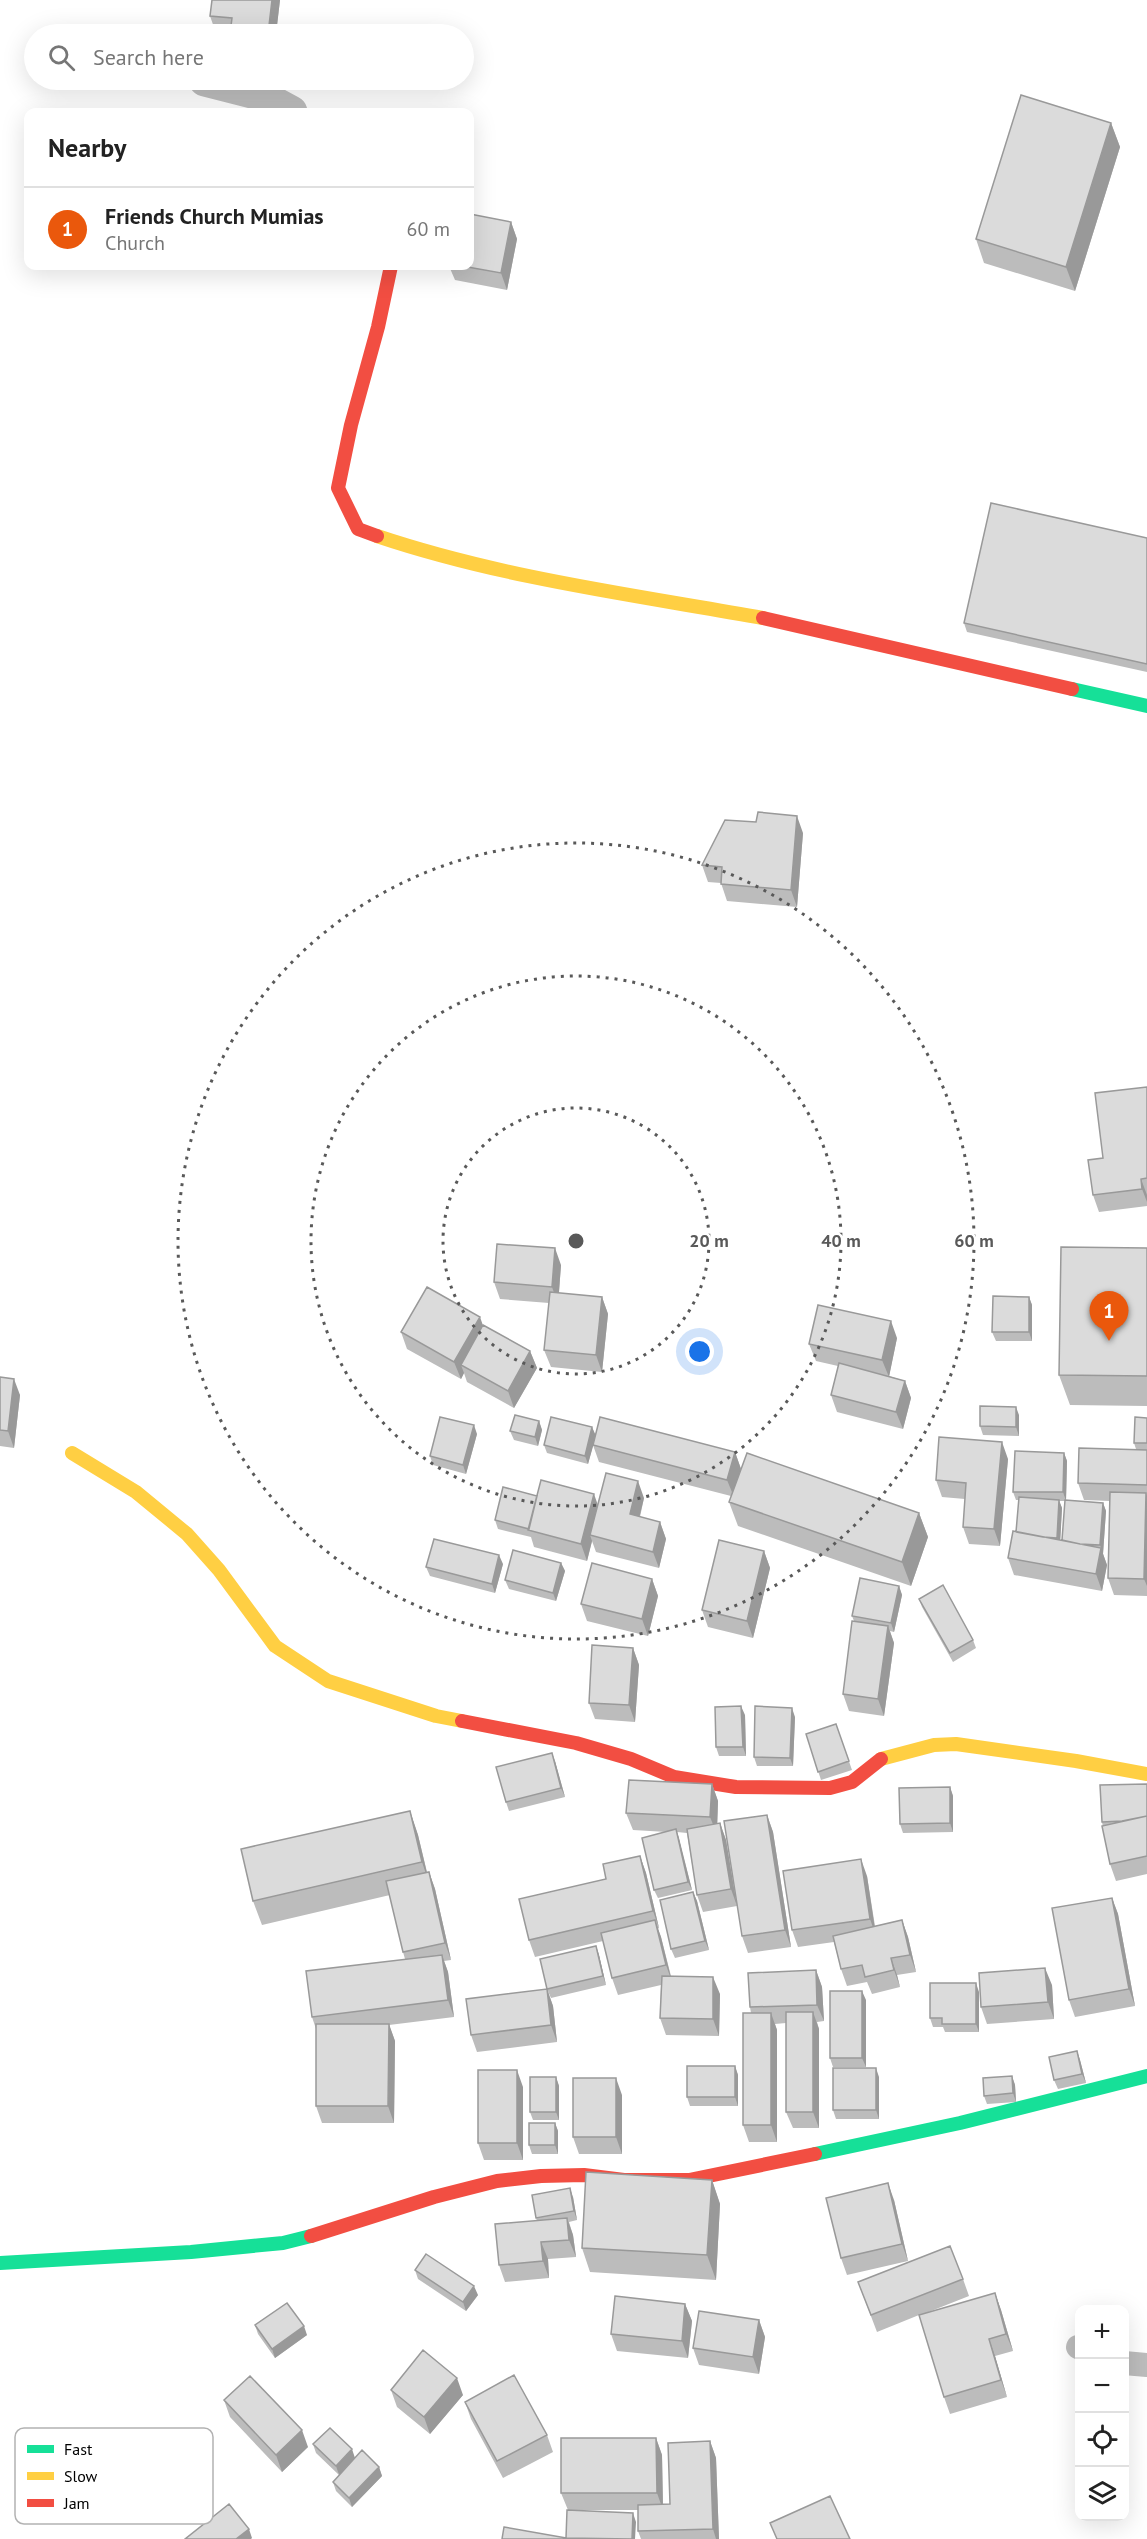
<!DOCTYPE html>
<html lang="en">
<head>
<meta charset="utf-8">
<style>
	:root { --surface:#fff; --page:#f2f2f2; --text:#222; --muted:#767676; --line:#e0e0e0; --accent:#ea580c }
	body { margin:0; font-family:"PT Sans",sans-serif; background:var(--page); color:var(--text) }
	.controls { position:absolute; right:18px; bottom:18px; display:grid; overflow:hidden; border-radius:12px; box-shadow:0 6px 24px #0002 }
	.controls button { width:54px; height:54px; display:grid; place-items:center; padding:0; border:0; border-bottom:2px solid var(--line); background:var(--surface); color:var(--text); font:30px sans-serif }
	.you { position:absolute; left:700px; top:1352px; width:21px; height:21px; margin:-15px; border:4px solid #fff; border-radius:50%; background:#1a73e8; box-shadow:0 0 0 9px #1a73e833 }
	.badge { display:grid; place-items:center; width:39px; height:39px; border-radius:50%; background:var(--accent); color:#fff; font-size:20px; font-weight:700 }
	.pin { position:absolute; translate:-50% -50px; filter:drop-shadow(0 2px 3px #0008) }
	.pin::after { content:''; position:absolute; top:32px; width:21px; height:18px; background:inherit; clip-path:polygon(0 0,100% 0,50% 100%) }
	.list { margin:0; padding:0; list-style:none }
	h2 { display:flex; justify-content:space-between; align-items:center; height:78px; margin:0; padding:0 24px; font-size:26px }
	h2 small { font-size:20px; font-weight:400; color:var(--muted) }
	.list li { display:grid; grid-template-columns:39px 1fr auto; gap:18px; align-items:center; box-sizing:border-box; height:84px; padding:0 24px; border-top:2px solid var(--line) }
	.list b { display:block; font-size:22px; white-space:nowrap }
	.list p { margin:0; font-size:20px; white-space:nowrap; color:var(--muted) }
	.list em { font-size:20px; font-style:normal; color:var(--muted) }
	.icon { flex:none; width:33px; height:33px; fill:none; stroke:currentColor; stroke-width:2; stroke-linecap:round; stroke-linejoin:round }
	.map { position:relative; flex:none; width:1147px; height:2539px; overflow:hidden }
	.search { position:absolute; background:var(--surface); box-shadow:0 6px 24px #0002; left:24px; top:24px; width:450px; height:66px; display:flex; align-items:center; gap:15px; box-sizing:border-box; padding:0 21px; border-radius:33px; color:var(--muted); font-size:22px }
	.panel { position:absolute; background:var(--surface); box-shadow:0 6px 24px #0002; left:24px; top:108px; width:450px; height:162px; border-radius:12px }
	.map>svg:first-child { display:block }
	.lines { fill:none; stroke-linecap:round; stroke-linejoin:round }
	.lane { stroke:#bdbdbd; stroke-width:24 }
	.street { stroke:#bdbdbd; stroke-width:33 }
	.fast { stroke:#16e098; stroke-width:14 }
	.slow { stroke:#ffcf43; stroke-width:14 }
	.jam { stroke:#f24e42; stroke-width:14 }
	.wall { fill:#bcbcbc; fill-rule:evenodd }
	.shaded-wall { fill:#999 }
	.building { fill:#dbdbdb; stroke:#999; stroke-width:1.5 }
	.ring { fill:none; stroke:#595959; stroke-width:3; stroke-dasharray:3 6 }
	.key { fill:#fff; stroke:#b2b2b2; stroke-width:1.5 }
	.key-label { font-size:16px; fill:#000 }
	.centre { fill:#595959; stroke:#fff; stroke-width:3 }
	.ring-label { font-size:18px; text-anchor:middle; font-weight:bold; fill:#595959; stroke:#fff; stroke-width:5; stroke-linejoin:round; paint-order:stroke }
</style>
</head>
<body>
<div class="map">
<svg width="1147" height="2539" viewBox="0 0 1147 2539">
	<rect width="100%" height="100%" fill="#fff"/>
	<g class="lines">
		<path class="lane" d="M1078,2347l2,1
			M1124,2363l23,2"/>
		<path class="street" d="M205,80l51,13 35,19"/>
		<path class="fast" d="M1072,689l75,17
			M815,2154l145,-31 187,-47
			M0,2263l191,-11 92,-9 28,-7"/>
		<path class="slow" d="M377,536c125,42 257,59 386,82
			M72,1453l64,39 51,42 32,36 56,76 53,35 108,35 26,5
			M881,1759l53,-14 22,-1 120,17 71,13"/>
		<path class="jam" d="M377,536l-19,-7 -20,-41 13,-63 27,-98 13,-61
			M763,618l309,71
			M462,1721l114,22 55,16 43,18 62,10 94,1 22,-6 29,-23
			M311,2236l123,-39 63,-16 44,-5 43,-1 40,5h65l126,-26"/>
	</g>
	<path class="wall" d="M212,0h68l-4,34h-46l-14,-1 -6,-17z
		M1111,123l9,24 -45,144 -91,-28 -8,-24z
		M511,222l6,17 -10,51 -52,-10 -6,-14h21z
		M1147,538v134l-180,-40 -3,-9z
		M803,833l-6,74 -70,-6 -6,-18 -13,-1 -6,-17z
		M1147,1087v119l-48,6 -6,-17 10,-37z
		M1147,1248v158l-77,-1 -11,-30z
		M561,1265l-2,28 43,4 6,17 -6,58 -51,-5 -7,-17 5,-47 -49,-4 -6,-17z
		M1029,1297l3,8v36h-36l-4,-9z
		M483,1325l47,26 7,17 -23,40 -47,-26 -3,-9 -3,6 -54,-30 -6,-17z
		M897,1338l-8,38 16,5 6,17 -8,31 -66,-17 -6,-17 7,-29 -22,-5 -7,-17z
		M0,1377l20,18 -6,53 -14,-2z
		M1019,1415v21l-36,-1 -3,-9z
		M1147,1418v178l-33,-1 -6,-17 2,-77 -26,-1 -6,-17 58,-34 -2,-6z
		M539,1421l3,9 -4,16 -24,-6 -4,-9z
		M592,1427l3,8 140,17 6,17 178,44 9,24 -17,49 -173,-60 -9,-24 2,-6 -132,-34 -6,-17 -5,19 -41,-11 -3,-8z
		M477,1434l-11,40 -33,-9 -3,-9z
		M1064,1453l3,8 -1,39 37,3 3,8 -3,43 4,11 -5,26 -88,-16 -6,-17 8,-26 3,-32h-3l-3,-8zM1059,1501h6l-3,39h-2l2,-32z
		M1008,1459l-8,87 -31,-2 -6,-17 2,-28 -23,-2 -6,-17z
		M537,1496l61,9 46,-7 -4,19 20,5 6,17 -7,29 -63,-16 -4,-11 -5,20 -53,-14 -3,-10 -33,-8 -3,-9z
		M764,1551l6,17 -17,70 -45,-11 -6,-17z
		M561,1563l4,8 -9,30 -47,-12 -4,-9z
		M503,1564l-8,29 -65,-17 -4,-9z
		M652,1579l6,17 -10,40 -61,-15 -6,-17z
		M899,1586l3,9 -8,37 -4,-1 4,12 -10,73 -35,-5 -6,-17 11,-73 -2,-5z
		M919,1599l54,41 3,8 -23,14 -31,-55z
		M633,1648l6,17 -4,57 -40,-3 -6,-16z
		M745,1715l1,41h-27l-3,-9z
		M795,1717l-2,49h-36l-3,-9z
		M836,1724l16,46 -31,10 -15,-46z
		M555,1761l10,36 -56,14 -3,-9z
		M712,1784l6,17 -1,23 3,-1 6,17 11,66 -34,6 -6,-17 -10,-62 -10,-1 15,58 -34,8 -4,-8 13,-58 -34,-2 -7,-17z
		M1147,1784v90l-31,7 -6,-17 -8,-42z
		M950,1787l3,9v36l-50,1 -3,-9z
		M410,1811l8,24 9,37h2l6,17 16,71 -7,1 4,11 6,45 -65,8 6,16 -1,82h-72l-6,-17v-77l-4,-12 93,-58 -2,-7 -13,-57 -128,30 -9,-24z
		M767,1815l6,17 18,115 -43,6 -6,-17z
		M640,1856l6,17 13,55 -1,1 3,8 10,39 49,18 -1,42 -53,-1 -6,-17 1,-33 -43,10 -6,-17 -9,-37 -68,16 -6,-17 77,-61z
		M867,1876l8,50 27,-6 6,17 8,35 -19,3 3,12 -28,7 -5,-12 -20,4 -6,-17 -7,-27 -36,5 -6,-17z
		M693,1892l4,9 12,49 -34,8 -4,-9z
		M1112,1898l6,16 17,92 -60,11 -6,-17z
		M596,1946l3,9 7,30 -55,13 -4,-9z
		M816,1970l6,17 2,34 -7,1 2,7v99h-26l-7,-16v-89l-11,1 2,6v112h-28l-6,-17 8,-112 -1,-6z
		M1052,1985l2,34 -67,5 -6,-17z
		M547,1989l6,17 4,36 -80,10 -6,-17z
		M979,1992v40h-34l-2,-5h-10l-3,-9z
		M866,2000v67h-33l-3,-9z
		M1077,2051l3,9 6,23 -28,6 -4,-9z
		M735,2066l3,9v31h-48l-3,-9z
		M1012,2076l3,9 1,17 -29,2 -3,-8z
		M556,2077l3,9v34h-26l-3,-8z
		M879,2077v42h-43l-3,-9z
		M523,2087v73h-39l-6,-17z
		M622,2095v59h-43l-6,-17z
		M555,2123l3,8v23h-26l-3,-9z
		M712,2180l8,24 -4,76 -126,-8 -8,-24z
		M573,2197l4,23 -8,2 4,13 3,22 -28,2 1,19 -44,4 -6,-17 38,-44 -1,-3z
		M894,2200l14,61 -61,14 -6,-17z
		M415,2270l63,25 -12,16 -48,-32z
		M963,2279l6,17 -48,19 74,-22 6,17 12,41 -18,5 12,41 -57,17 -6,-17 -25,-82 -42,17 -19,-50z
		M685,2304l7,17 -4,37 -71,-7 -6,-17z
		M759,2320l6,17 -6,37 -60,-9 -6,-17z
		M255,2325l52,10 -32,23 -17,-24z
		M391,2390l72,5 -33,39 -33,-27z
		M224,2400l84,47 -26,25 -52,-55z
		M465,2402l82,33 6,17 -50,26 -32,-59z
		M330,2428l9,47 -23,-22 -3,-9z
		M656,2438l6,17 1,50 7,-1 40,-63 6,17 3,81h-78l-3,-8v-21h-70l-7,-17z
		M68,2462l52,4 3,9 -29,24 -22,-28z
		M379,2467l3,9 -30,31 -16,-16 -3,-9z"/>
	<path class="shaded-wall" d="M272,0h8l-4,34h-8z
		M1111,123l9,24 -45,144 -9,-24z
		M511,222l6,17 -10,51 -6,-17z
		M797,816l6,17 -6,74 -6,-17z
		M1141,1179l6,16v7l-5,-13z
		M555,1248l6,17 -3,39 -6,-17z
		M602,1297l6,17 -6,58 -6,-17z
		M1029,1297l3,8v36l-3,-9z
		M480,1317l6,17 -25,31 3,8 -3,6 -7,-17z
		M891,1321l6,17 -8,39 -7,-17z
		M530,1351l7,17 -23,40 -6,-17z
		M14,1379l6,16 -6,53 -6,-17z
		M905,1381l6,17 -8,31 -7,-17z
		M1016,1407l3,8v21l-3,-9z
		M539,1421l3,9 -4,16 -3,-9z
		M474,1425l3,9 -11,40 -3,-9z
		M592,1427l4,9 -8,28 -3,-8z
		M1002,1442l6,17 -8,87 -6,-17z
		M735,1452l6,17 -7,28 -7,-17z
		M1064,1453l3,8 -1,40 -3,-9z
		M638,1481l6,17 -8,33 -6,-17z
		M1146,1493l1,3v90l-3,-7z
		M594,1494l6,17 -10,24 2,6 -5,20 -6,-17z
		M1059,1500l3,8 -2,38 -3,-8z
		M1103,1503l3,8 -3,43 -3,-9z
		M919,1513l9,24 -17,49 -9,-24z
		M660,1522l6,17 -7,29 -6,-16z
		M1101,1548l6,17 -5,26 -6,-17z
		M764,1551l6,17 -17,70 -6,-17z
		M499,1555l4,9 -8,29 -3,-9z
		M561,1563l4,8 -9,30 -3,-8z
		M652,1579l6,17 -10,40 -6,-17z
		M899,1586l3,9 -8,37 -3,-9z
		M888,1626l6,17 -10,73 -6,-17z
		M633,1648l6,17 -4,57 -6,-17z
		M741,1706l4,9 1,41 -3,-9z
		M792,1708l3,9 -2,49 -3,-8z
		M552,1753l3,8 10,36 -4,-9z
		M712,1784l6,17 -1,33 -7,-17z
		M950,1787l3,9v36l-3,-9z
		M410,1811l8,24 12,51 -8,-24z
		M767,1815l6,17 18,115 -6,-17z
		M720,1823l6,17 11,66 -6,-17z
		M676,1829l3,9 13,52 -4,-8z
		M640,1856l6,17 13,55 -6,-17z
		M861,1859l6,17 9,60 -6,-17z
		M429,1872l6,17 16,71 -6,-17z
		M693,1892l4,9 12,49 -4,-9z
		M1112,1898l6,16 17,92 -6,-17z
		M655,1920l6,17 11,45 -6,-17z
		M902,1920l6,17 8,35 -6,-17z
		M596,1946l3,9 7,30 -3,-9z
		M442,1955l6,17 6,45 -6,-17z
		M891,1958l6,17 3,12 -6,-17z
		M1045,1968l7,17 2,34 -6,-17z
		M816,1970l6,17 2,34 -7,-16z
		M713,1977l7,17 -1,42 -6,-17z
		M976,1983l3,9v40l-3,-8z
		M547,1989l6,17 4,36 -6,-17z
		M862,1991l4,9v67l-4,-9z
		M813,2012l6,17v99l-6,-16z
		M771,2013l6,17v112l-6,-17z
		M389,2024l6,17 -1,82 -6,-17z
		M1077,2051l3,9 6,23 -4,-9z
		M735,2066l3,9v31l-3,-9z
		M876,2068l3,9v42l-3,-9z
		M517,2070l6,17v73l-6,-17z
		M1012,2076l3,9 1,17 -3,-9z
		M556,2077l3,9v34l-3,-8z
		M616,2078l6,17v59l-6,-17z
		M555,2123l3,8v23l-3,-9z
		M712,2180l8,24 -4,76 -9,-25z
		M888,2183l6,17 14,61 -6,-17z
		M570,2188l3,9 4,23 -3,-9z
		M567,2218l6,17 3,22 -7,-17z
		M541,2242l7,17 1,19 -6,-17z
		M474,2286l4,9 -12,16 -3,-9z
		M995,2293l6,17 12,41 -7,-17z
		M685,2304l7,17 -4,37 -6,-17z
		M759,2320l6,17 -6,37 -6,-17z
		M304,2326l3,9 -32,23 -3,-9z
		M989,2339l6,17 12,41 -6,-17z
		M457,2378l6,17 -33,39 -6,-17z
		M302,2430l6,17 -26,25 -6,-17z
		M656,2438l6,17 1,55 -6,-17z
		M710,2441l6,17 3,81h-3l-3,-10z
		M352,2449l3,9 -16,17 -3,-9z
		M120,2466l3,9 -29,24 -3,-9z
		M379,2467l3,9 -30,31 -3,-9z
		M633,2513l3,9 -1,17h-3z
		M249,2529l3,9 -1,1h-15z"/>
	<path class="building" d="M212,0h60l-4,34h-38l2,-16 -22,-2z
		M1021,95l90,28 -45,144 -90,-28z
		M179,110l35,1v1h-35z
		M470,214l41,8 -10,51 -39,-7h8z
		M991,503l156,35v126l-183,-41z
		M758,812l39,4 -6,74 -70,-6 1,-17 -20,-2 23,-45 31,2z
		M1147,1087v91l-6,1 1,10 -49,6 -5,-35 15,-2 -8,-65z
		M497,1244l58,4 -3,39 -58,-5z
		M1061,1247l86,1v128l-88,-1z
		M427,1287l53,30 -26,45 -53,-30z
		M550,1292l52,5 -6,58 -52,-5z
		M993,1296l36,1v35h-37z
		M818,1305l73,16 -9,39 -73,-16z
		M483,1325l47,26 -22,40 -47,-26z
		M839,1363l66,18 -9,31 -65,-17z
		M0,1377l14,2 -6,52 -8,-1z
		M980,1406l36,1v20l-36,-1z
		M515,1415l24,6 -4,16 -25,-6z
		M440,1417l34,8 -11,40 -33,-9z
		M551,1417l41,10 -7,29 -41,-11z
		M600,1417l135,35 -8,28 -134,-35z
		M1135,1417l12,1v25h-13z
		M939,1437l63,5 -8,87 -31,-2 3,-44 -30,-3z
		M1079,1448l68,2v35l-69,-2z
		M1015,1451l49,2 -1,39h-50z
		M747,1453l172,60 -17,49 -173,-60z
		M606,1473l32,8 -8,33 30,8 -7,30 -63,-17z
		M541,1480l53,14 -13,50 -53,-14z
		M503,1487l34,9 -8,33 -34,-9z
		M1110,1492l36,1 -2,86 -36,-1z
		M1019,1497l40,3 -2,38 -14,-1 -27,-5z
		M1065,1500l38,3 -3,42 -20,-1 -18,-4z
		M1013,1531l88,17 -5,26 -88,-16z
		M434,1539l65,16 -7,29 -66,-17z
		M719,1540l45,11 -17,70 -45,-11z
		M513,1550l48,13 -8,30 -48,-13z
		M592,1563l60,16 -10,40 -61,-15z
		M860,1578l39,8 -8,37 -39,-7z
		M943,1585l30,55 -23,13 -31,-54z
		M852,1621l36,5 -10,73 -35,-5z
		M592,1645l41,3 -4,57 -40,-2z
		M741,1706l2,41h-27l-1,-40z
		M755,1706l37,2 -2,50 -36,-1z
		M836,1724l13,37 -31,11 -12,-38z
		M552,1753l9,35 -55,14 -10,-35z
		M629,1780l83,4 -2,33 -84,-4z
		M1147,1784v32l-25,5 -20,1 -2,-37z
		M950,1787v36l-50,1 -1,-36z
		M410,1811l12,51 -169,39 -12,-52z
		M767,1815l18,115 -43,6 -18,-115z
		M1147,1816v40l-37,8 -8,-38z
		M720,1823l11,66 -34,6 -10,-66z
		M676,1829l12,53 -34,8 -12,-52z
		M640,1856l13,55 -124,29 -10,-41 87,-20 -3,-15z
		M861,1859l9,60 -78,11 -9,-59z
		M429,1872l16,71 -42,9 -17,-71z
		M693,1892l12,49 -34,8 -11,-49z
		M1112,1898l17,91 -60,11 -17,-92z
		M655,1920l11,45 -54,13 -11,-45z
		M902,1920l8,35 -19,3 3,12 -29,7 -3,-12 -21,4 -8,-33z
		M596,1946l7,30 -56,13 -7,-30z
		M442,1955l6,45 -136,17 -6,-46z
		M1045,1968l3,34 -67,5 -2,-34z
		M816,1970l1,35 -67,2 -2,-34z
		M662,1976l51,1v42l-53,-1z
		M930,1983h46v41h-34v-6h-12z
		M547,1989l4,36 -80,10 -5,-36z
		M830,1991h32v67h-32z
		M786,2012h27v100h-27z
		M743,2013h28v112h-28z
		M316,2024h73l-1,82h-72z
		M1077,2051l5,23 -28,6 -5,-23z
		M687,2066h48v31h-48z
		M833,2068h43v42h-43z
		M478,2070h39v73h-39z
		M1012,2076l1,17 -29,3 -1,-18z
		M530,2077h26v35h-26z
		M573,2078h43v59h-43z
		M529,2123h26v22h-26z
		M586,2172l126,8 -5,75 -125,-7z
		M888,2183l14,61 -61,14 -15,-60z
		M570,2188l4,23 -38,7 -4,-23z
		M567,2218l2,22 -28,2 2,19 -44,4 -4,-41z
		M950,2246l13,33 -92,36 -13,-33z
		M426,2254l48,32 -11,16 -48,-32z
		M995,2293l11,41 -17,5 12,41 -57,17 -25,-82z
		M615,2296l70,8 -3,37 -71,-7z
		M287,2303l17,23 -32,23 -17,-24z
		M699,2311l60,9 -6,37 -60,-9z
		M423,2350l34,28 -33,39 -33,-27z
		M514,2375l33,60 -50,26 -32,-59z
		M250,2376l52,54 -26,25 -52,-55z
		M330,2428l22,21 -16,17 -23,-22z
		M561,2438h95l1,55h-96z
		M710,2441l3,88 -75,2v-26l32,-1 -2,-61z
		M362,2450l17,17 -30,31 -16,-16z
		M830,2496l20,43h-73l-7,-16z
		M229,2504l20,25 -13,10h-51z
		M567,2510l66,3 -1,26 -66,-1z
		M504,2527l68,12h-70z"/>
	<g class="ring">
		<circle cx="576" cy="1241" r="133"/>
		<circle cx="576" cy="1241" r="265"/>
		<circle cx="576" cy="1241" r="398"/>
	</g>
	<rect x="15" y="2428" width="198" height="96" rx="9" class="key"/>
	<rect x="27" y="2445" width="27" height="8" fill="#16e098"/>
	<rect x="27" y="2472" width="27" height="8" fill="#ffcf43"/>
	<rect x="27" y="2499" width="27" height="8" fill="#f24e42"/>
	<g class="key-label">
		<text x="64" y="2455">Fast</text>
		<text x="64" y="2482">Slow</text>
		<text x="64" y="2509">Jam</text>
	</g>
	<circle cx="576" cy="1241" r="9" class="centre"/>
	<g class="ring-label">
		<text x="709" y="1247">20 m</text>
		<text x="841" y="1247">40 m</text>
		<text x="974" y="1247">60 m</text>
	</g>
</svg>
<div class="controls">
<button>+</button>
<button>−</button>
<button><svg class="icon" aria-label="locate" viewBox="0 0 24 24"><circle cx="12" cy="12" r="6"/><path d="M12 2v4M12 18v4M2 12h4M18 12h4"/></svg></button>
<button><svg class="icon" aria-label="layers" viewBox="0 0 24 24"><path d="M12 4l9 5-9 5-9-5zM3 14l9 5 9-5"/></svg></button>
</div>
<div class="you"></div>
<div class="pin badge" style="left:1109px;top:1341px">1</div>
<div class="search"><svg class="icon" aria-label="search" viewBox="0 0 24 24"><circle cx="10" cy="10" r="6"/><path d="M15 15l6 6"/></svg>Search here</div>
<section class="panel">
<h2>Nearby<small></small></h2>
<ul class="list">
<li><span class="badge">1</span><div><b>Friends Church Mumias</b><p>Church</p></div><em>60 m</em></li>
</ul>
</section>
</div>
</body>
</html>
